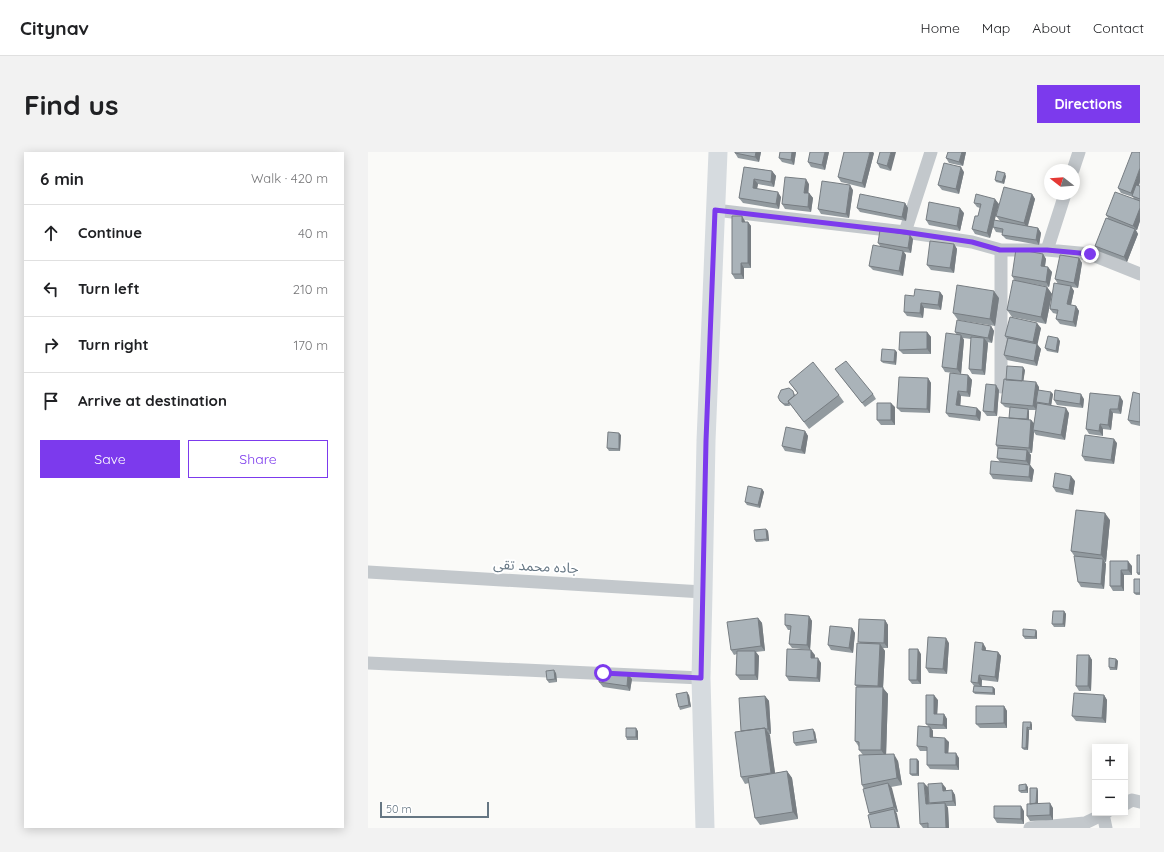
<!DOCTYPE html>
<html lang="en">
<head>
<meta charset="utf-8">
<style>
	:root { --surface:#fff; --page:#f2f2f2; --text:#202124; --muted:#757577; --line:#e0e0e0; --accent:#7c3aed }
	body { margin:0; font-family:Quicksand,"Noto Sans Arabic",sans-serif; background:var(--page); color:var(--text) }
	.controls { position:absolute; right:12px; bottom:12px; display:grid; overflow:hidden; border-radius:0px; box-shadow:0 2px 10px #0003 }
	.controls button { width:36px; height:36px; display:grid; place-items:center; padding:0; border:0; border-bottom:1px solid var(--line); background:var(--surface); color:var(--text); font:20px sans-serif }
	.compass { position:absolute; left:676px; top:12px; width:36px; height:36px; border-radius:50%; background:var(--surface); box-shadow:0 2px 10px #0003; rotate:287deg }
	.scale { position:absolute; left:12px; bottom:10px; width:109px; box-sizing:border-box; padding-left:4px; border:2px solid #657683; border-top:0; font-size:11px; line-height:14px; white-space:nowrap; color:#657683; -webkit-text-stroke:3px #fff; paint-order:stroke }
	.stop { position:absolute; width:12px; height:12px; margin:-9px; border:3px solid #7c3aed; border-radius:50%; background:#fff }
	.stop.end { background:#7c3aed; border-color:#fff; box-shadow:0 1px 4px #0008 }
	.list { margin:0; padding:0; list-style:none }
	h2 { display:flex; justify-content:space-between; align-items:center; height:52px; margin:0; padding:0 16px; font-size:17px }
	h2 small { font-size:13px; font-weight:400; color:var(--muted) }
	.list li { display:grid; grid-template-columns:26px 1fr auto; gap:12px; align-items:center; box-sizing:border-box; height:56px; padding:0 16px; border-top:1px solid var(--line) }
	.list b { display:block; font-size:15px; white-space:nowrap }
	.list em { font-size:13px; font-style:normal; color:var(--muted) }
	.actions { display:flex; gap:8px; padding:12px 16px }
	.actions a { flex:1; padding:9px 0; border:1px solid var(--accent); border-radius:0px; text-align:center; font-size:14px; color:var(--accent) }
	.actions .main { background:var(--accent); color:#fff }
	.icon { flex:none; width:22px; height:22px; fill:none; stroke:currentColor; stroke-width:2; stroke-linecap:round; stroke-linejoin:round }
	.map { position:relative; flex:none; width:772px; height:676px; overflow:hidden; border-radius:0px }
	header { display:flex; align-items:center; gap:24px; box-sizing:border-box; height:56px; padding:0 20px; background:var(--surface); border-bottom:1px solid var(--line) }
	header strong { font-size:19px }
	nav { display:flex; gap:22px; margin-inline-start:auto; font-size:14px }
	.intro { display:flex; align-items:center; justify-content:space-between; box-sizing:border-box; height:96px; padding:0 24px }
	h1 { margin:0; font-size:28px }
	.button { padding:10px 18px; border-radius:0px; background:var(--accent); color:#fff; font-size:14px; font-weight:700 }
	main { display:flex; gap:24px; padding:0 24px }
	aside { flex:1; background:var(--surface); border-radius:0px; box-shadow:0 2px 10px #0003 }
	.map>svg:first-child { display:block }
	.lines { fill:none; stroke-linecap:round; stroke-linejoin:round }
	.street { stroke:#c3c8cc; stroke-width:13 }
	.secondary { stroke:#d6dbdf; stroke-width:19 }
	.wall { fill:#929a9f; fill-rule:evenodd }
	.shaded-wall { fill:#777d82 }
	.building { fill:#aab3b9; stroke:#777d82 }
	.route { stroke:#7c3aed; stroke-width:5 }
	.labels { text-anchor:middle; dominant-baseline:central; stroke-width:4; stroke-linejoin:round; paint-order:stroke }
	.street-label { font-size:14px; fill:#657683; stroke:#fff }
</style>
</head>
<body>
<header>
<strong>Citynav</strong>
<nav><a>Home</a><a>Map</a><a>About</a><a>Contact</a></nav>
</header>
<div class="intro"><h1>Find us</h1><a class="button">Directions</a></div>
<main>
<aside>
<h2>6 min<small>Walk · 420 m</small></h2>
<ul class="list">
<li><svg class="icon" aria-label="ahead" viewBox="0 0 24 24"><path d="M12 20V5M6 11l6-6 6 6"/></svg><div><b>Continue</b></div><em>40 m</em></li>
<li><svg class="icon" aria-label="left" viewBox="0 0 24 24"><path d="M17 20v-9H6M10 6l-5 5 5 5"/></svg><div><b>Turn left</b></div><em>210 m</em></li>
<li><svg class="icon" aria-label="right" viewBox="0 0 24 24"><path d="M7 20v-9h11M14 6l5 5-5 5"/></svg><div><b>Turn right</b></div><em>170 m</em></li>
<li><svg class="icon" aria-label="arrive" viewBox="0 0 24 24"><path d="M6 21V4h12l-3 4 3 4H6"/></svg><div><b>Arrive at destination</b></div></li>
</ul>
<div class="actions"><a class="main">Save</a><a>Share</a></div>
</aside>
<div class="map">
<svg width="772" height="676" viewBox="0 0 772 676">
	<rect width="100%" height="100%" fill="#fafaf8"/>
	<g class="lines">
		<path class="street" d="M705,18l6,-18
			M347,58l190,22 67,10 29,8h46l43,4 50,20
			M537,80l26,-80
			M633,98v137
			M679,98l18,-56
			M0,420l335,20
			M0,511l333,15
			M757,652l7,-4 8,2
			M735,662l3,14
			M662,676l55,-5 21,-10"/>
		<path class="secondary" d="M337,676l-4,-150 2,-86 3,-151 12,-289"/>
	</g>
	<path class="wall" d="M367,0h26l-2,10 -21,-4 -3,-5z
		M412,0h16l-2,13 -12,-3 -3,-4z
		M461,0l-4,18 -14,-3 -3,-5z
		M512,0l11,19 -11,-3 -3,-5z
		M598,0l-3,14 -14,-3 -3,-5z
		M506,1l-9,35 -24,-6 -3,-5z
		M376,15l28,4 4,5 -2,11 -16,-3 -1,5 24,8 -2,12 -36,-6 -4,-5z
		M596,20l-5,22 -17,-4 -4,-5z
		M638,24l-2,8 -8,-2 -1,-2z
		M772,30l-1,4h1v35l-3,9h-1l2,4 -11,28 -29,-11 -3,-5 13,-28 -2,-3 28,-16 -1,-2 -12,-4 -3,-5z
		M441,32l-1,9h1l4,5 -2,14 -26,-3 -3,-5z
		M485,38l-4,28 -28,-4 -3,-5z
		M664,42l3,5 -7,27 10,2 3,5 -2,12 -33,-6 -4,-4 1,-2 -7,-1 -3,-5 -3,11 -15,-4 -3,-5 6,-13 2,-8 -3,-1 -3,-4 25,1 -5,17 13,2 -7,-2 -4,-5z
		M537,51l3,5 -2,13 -46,-9 -3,-4z
		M596,61l-4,18 -31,-6 -3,-5z
		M377,69v1h3l3,4v42h-7v11h-9l-3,-5z
		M545,87l-2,14 -7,-1 2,3 -3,21 -30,-6 -4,-4 11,-20 -2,-3z
		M586,92l3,5 -3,24 -23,-3 -4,-5z
		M675,102l3,5 -1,8 7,5 -3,15 -25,-5 23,5 5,7 -6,30 -34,-7 -5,-7 8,-29 -3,-5z
		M711,106l3,5 -4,25 -7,-1 3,4 -3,14 5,1 3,5 -3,16 -16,-3 -4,-5 1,-5 -4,-1 -3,-4 8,-25 -3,-5z
		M572,140l3,4 -2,14 -17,-2 -1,10 -16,-2 -3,-4 10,-16z
		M631,146l-4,28 -37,-6 -5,-7z
		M623,174l3,5 -2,12 -5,-1 1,1 -3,32 -13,-1 -3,-5 2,-30 -8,-1 1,2 -3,34 -16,-2 -3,-5 15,-32 -2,-3z
		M673,176l-4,16 4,5 -4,17 -30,-6 -3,-5 3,-16 -2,-3z
		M559,180l4,5v17h-28l-4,-4z
		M692,189l-2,12 -11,-2 -2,-3z
		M529,200l-1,13 -13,-2 -2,-2z
		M467,217l38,25 3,5 -11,8z
		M657,218l-2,11 16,6v3l14,4 -2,12 18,7 -4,27 -29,-5 -2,-3 -2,21h-3l2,2 -1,10 4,5 -2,12 -39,-3 -3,-5 10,-12 -3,-4 1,-9 -2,-4 13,-27 1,-10 -5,-1 -4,-4 5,-23zM660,258h8l-2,13 -3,-3h-2v-9z
		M582,221l18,2 4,5 -2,17 -9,-1 -1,10 21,6 -1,9 -31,-4 -3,-4z
		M560,226l3,5 -1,30 -29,-1 -4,-4z
		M421,230l50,13 5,7 -35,27 -18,-24 -2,1h-4l-5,-5 14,-8 1,2 3,-1z
		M631,238l-2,26h-10l-4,-5z
		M722,241l33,8 -2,13 -8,-1 -2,17 -8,-1v7l-14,-2 -3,-5z
		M772,242v32l-9,-2 -3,-4z
		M716,247l-1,9 -26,-3 -3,-5z
		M527,255v18h-14l-4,-5z
		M437,279l3,5 -3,18 -20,-3 -3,-5z
		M253,283l-1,16h-11l-2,-3z
		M749,291l-3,21 -29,-3 -3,-5z
		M707,329l-2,14 -17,-3 -3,-5z
		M394,337l2,3 -4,16 -13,-3 -2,-3z
		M742,368l-4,42h-1l1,2 -2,25 -23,-2 -3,-5 -3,-25 -4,-6z
		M398,377l2,2 1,10 -13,1 -1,-2z
		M772,403v20h-2l-1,-2z
		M742,409l22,5v9h-8v16h-11l-3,-5z
		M772,427v16h-4l-2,-2z
		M696,459l2,3 -1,13h-11l-2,-3z
		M441,464l3,5 -2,29 -18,-2 -3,-4 1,-14h-2l-3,-5z
		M390,466l4,5 3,28 -9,1 3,4 -1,24h-18l-4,-5 1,-21 -3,1 -3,-5z
		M517,468l3,5v23h-5l2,3 -2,37 5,6 -2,61 12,6 4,24 -11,2 7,25h-2l1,2 -27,1 -1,-2 -5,-24 -2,-4 1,-30 -4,-5v-3l-4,-6 2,-54 -2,-2 4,-42z
		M484,476l3,5 -2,20 -22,-3 -3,-5z
		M668,478l1,2v7h-12l-2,-3z
		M581,491l-2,31 -18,-1 -3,-5z
		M618,496v2l12,2 3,4 -3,26 -16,-2v6l11,1 2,2v6l-20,-1 -2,-2 1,-6 -3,-4z
		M553,502v30h-9l-3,-4z
		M447,503v3l6,5 -1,19 -31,-1 -3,-5z
		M721,503l3,5 -1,31h-12l-3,-5z
		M748,507l2,2 -1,9h-7l-1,-3z
		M188,521l1,9 -8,1 -2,-3z
		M264,527l-2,12 -27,-4 -4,-5z
		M321,543l2,12 -11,3 -1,-3z
		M736,543l3,5 -1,23 -30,-2 -4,-5z
		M397,544l4,5 2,33h-2l6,39 12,-2 5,7 6,41 -38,6 -5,-7 -6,-35 -4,1 -4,-7v-46z
		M570,548l-1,14h7l3,5v10h-15l1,2v6l16,5 -1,11 11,5v12l-29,-1 -3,-4v-14h-7l-3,-5 11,-20 -2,-2z
		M636,554l3,5v17h-27l-4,-4z
		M655,570h8l1,3v5h-3l-1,20h-4l-2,-2z
		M270,579v9h-11l-1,-3z
		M447,580l2,11 -21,3 -2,-3z
		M551,609v15h-7l-2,-2z
		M560,635l1,17h2l-2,-1 17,-15v2h6l3,5 1,11h-9l1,2 1,20h-26l-3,-4z
		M660,635v6h-7l-2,-2z
		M669,636l1,3v12l15,5v12l-23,1 -3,-5 3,-12z
		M656,659v13l-27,-1 -3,-5z"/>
	<path class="shaded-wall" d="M388,0h5l-2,10 -4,-5z
		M424,0h4l-2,13 -3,-5z
		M457,0h4l-4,18 -3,-5z
		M502,0h3l1,1 -9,35 -3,-5z
		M523,0h5l-5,19 -4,-5z
		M594,0h4l-3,14 -4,-4z
		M593,15l3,5 -5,22 -3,-5z
		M772,16v14l-6,15 -1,-1 -2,-3z
		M404,19l4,5 -2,11 -3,-5z
		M637,21l1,3 -2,8 -2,-2z
		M386,27l4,5 -2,9 -3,-5z
		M438,27l3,5 -1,14 -4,-5z
		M482,33l3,5 -4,28 -3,-4z
		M410,40l3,5 -2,12 -3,-5z
		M441,41l4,5 -2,14 -3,-5z
		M664,42l3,5 -8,29 -3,-5z
		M627,47l4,5 -9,34 -3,-5z
		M537,51l3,5 -2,13 -4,-4z
		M592,56l4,5 -4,18 -3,-5z
		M772,56v13l-3,9 -4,-4z
		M374,64l3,5v6l-3,-5z
		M380,70l3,4v42l-3,-5z
		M670,76l3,5 -2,12 -3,-5z
		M767,77l3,5 -11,28 -3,-5z
		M542,83l3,4 -2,14 -3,-5z
		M586,92l3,5 -3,24 -4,-5z
		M535,99l3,4 -3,21 -4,-5z
		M675,102l3,5 -2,12 -3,-5z
		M711,106l3,5 -4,25 -4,-5z
		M373,111l3,5v11l-3,-5z
		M680,115l4,5 -3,15 -3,-5z
		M703,134l3,5 -4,18 -3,-5z
		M679,135l5,7 -6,30 -5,-7z
		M626,139l5,7 -4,28 -5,-7z
		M572,140l3,4 -2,14 -3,-5z
		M553,151l3,5 -1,10 -3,-5z
		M708,154l3,5 -3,16 -3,-5z
		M669,171l4,5 -4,19 -4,-5z
		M623,174l3,5 -2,12 -4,-5z
		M559,180l4,5v17l-4,-5z
		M593,183l3,5 -3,34 -4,-5z
		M616,186l4,5 -3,32 -3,-5z
		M690,186l2,3 -2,12 -2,-2z
		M669,192l4,5 -4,17 -3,-5z
		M527,198l2,2 -1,13 -2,-3z
		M655,215l2,3 -2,14 -1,-2z
		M600,223l4,5 -2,17 -3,-5z
		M560,226l3,5 -1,30 -3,-4z
		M668,230l3,5 -1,15h-2l1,2v6l-4,-4z
		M628,233l3,5 -2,26 -3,-4z
		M590,239l3,5 -1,14 -4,-5z
		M683,240l2,2 -2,12 -2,-2z
		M713,242l3,5 -1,9 -3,-4z
		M752,244l3,5 -2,13 -3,-5z
		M523,251l4,4v18l-4,-5z
		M609,256l4,4 -1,9 -4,-5z
		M698,256l3,5 -4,27 -4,-5z
		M660,257l1,2v10l-2,-2z
		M742,257l3,4 -2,17 -3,-5z
		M663,268l4,5 -2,5 1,2 -2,21 -3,-5z
		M732,272l3,5v7l-4,-5z
		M437,279l3,5 -3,18 -4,-4z
		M251,281l2,2 -1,16 -1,-2z
		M746,287l3,4 -3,21 -3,-4z
		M659,298l4,5 -1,11 -4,-5z
		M662,313l4,5 -2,12 -3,-5z
		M703,324l4,5 -2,14 -4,-5z
		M394,337l2,3 -4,16 -2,-3z
		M737,361l5,7 -4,42 -5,-7z
		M398,377l2,2 1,10 -2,-2z
		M735,407l3,5 -2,25 -3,-5z
		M760,409l4,5v9l-4,-5z
		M753,418l3,5v16l-3,-5z
		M696,459l2,3 -1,13 -2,-3z
		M441,464l3,5 -2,29 -3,-5z
		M390,466l4,5 3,28 -4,-5z
		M517,468l3,5v23l-4,-5z
		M484,476l3,5 -2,20 -4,-5z
		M668,478l1,2v7l-2,-2z
		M578,486l3,5 -2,31 -4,-5z
		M615,491l3,5 -1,7 -3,-5z
		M512,492l5,7 -2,37 5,6 -2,63 -5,-7 1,-58 -4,-6z
		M550,497l3,5v30l-4,-4z
		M443,498l4,5 -1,7 -3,-4z
		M387,499l4,5 -1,24 -3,-5z
		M630,500l3,4 -3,26 -3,-5z
		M721,503l3,5 -1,31 -3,-5z
		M450,506l3,5 -1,19 -3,-4z
		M748,507l2,2 -1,9 -2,-2z
		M186,518l2,3 1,9 -2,-3z
		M260,522l4,5 -2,12 -3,-5z
		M611,523l3,5 -1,7 -3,-4z
		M625,535l2,2v6l-2,-2z
		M319,540l2,3 2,12 -2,-2z
		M566,543l4,5 -1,19 -3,-5z
		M736,543l3,5 -1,23 -4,-5z
		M397,544l4,5 2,33 -3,-5z
		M636,554l3,5v17l-3,-5z
		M576,562l3,5v10l-4,-4z
		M663,570l1,3v5l-2,-2z
		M562,575l3,4v11l-3,-5z
		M659,575l2,3 -1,20 -2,-2z
		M268,576l2,3v9l-2,-3z
		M397,576l5,7 6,45 -5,-7z
		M445,577l2,3 2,11 -2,-3z
		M577,586l4,4 -1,16 -3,-5z
		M588,601l3,5v12l-3,-5z
		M526,602l4,7 4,24 -5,-7z
		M549,607l2,2v15l-2,-2z
		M419,619l5,7 6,41 -5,-7z
		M520,631l4,5 6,24 -4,-5z
		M556,631l4,4 1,22 -3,-5z
		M574,631l4,5v8l-3,-5z
		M658,632l2,3v6l-2,-3z
		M669,636l1,3v15l-2,-2z
		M584,638l3,5 1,11 -3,-5z
		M577,651l3,5 1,20h-3z
		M682,651l3,5v12l-3,-5z
		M653,654l3,5v13l-3,-5z
		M526,657l3,5 3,14h-2z"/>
	<path class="building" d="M367,0h21l-1,5 -20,-4z
		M412,0h12l-1,8 -12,-2z
		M442,0h15l-3,13 -14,-3z
		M476,0h26l-8,31 -24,-6z
		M512,0h11l-4,14 -10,-3z
		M580,0h14l-3,10 -13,-4z
		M764,0h8v16l-9,25 -13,-5z
		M576,11l17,4 -5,22 -18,-4z
		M376,15l28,4 -1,11 -17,-3 -1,9 25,4 -2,12 -37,-6z
		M629,19l8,2 -3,9 -7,-2z
		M417,25l21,2 -2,14h5l-1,14 -26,-3z
		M454,29l28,4 -4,29 -28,-5z
		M768,33l4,1v13l-8,-3z
		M636,35l28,7 -8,29 -28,-7z
		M747,40l25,9v7l-7,18 -27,-11z
		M492,42l45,9 -3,14 -45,-9z
		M608,42l19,5 -8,34 -15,-4 3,-13h3l3,-12 -7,-1z
		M561,50l31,6 -3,18 -31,-6z
		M364,64h10v6h6v41h-7v11h-9z
		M738,66l29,11 -11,28 -29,-11z
		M626,68l44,8 -2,12 -34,-5 1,-6 -10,-2z
		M512,78l30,5 -2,13 -30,-5z
		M562,89l24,3 -4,24 -23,-3z
		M505,93l30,6 -4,20 -30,-5z
		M648,97l27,5 -2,12 7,1 -2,15 -34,-6z
		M692,103l19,3 -5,25 -19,-4z
		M645,128l34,7 -6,30 -34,-7z
		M686,131l17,3 -4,18 9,2 -3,16 -17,-3 2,-9 -8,-1z
		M589,133l37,6 -4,28 -37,-6z
		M547,137l25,3 -2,13 -17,-2 -1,10 -16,-1 1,-17 9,1z
		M642,165l27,6 -4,19 -28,-6z
		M589,168l34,6 -3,12 -33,-6z
		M532,180h27v17l-28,1z
		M578,181l15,2 -4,34 -15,-2z
		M680,184l10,2 -2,13 -11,-3z
		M603,185l13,1 -2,32 -13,-1z
		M640,186l29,6 -3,17 -30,-6z
		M514,197l13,1 -1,12 -13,-1z
		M478,209l27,33 -11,9 -27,-34z
		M445,210l26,33 -35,27 -16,-21 10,-8 -9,-11z
		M639,214l16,1 -1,14 -16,-1z
		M582,221l18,2 -1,17 -9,-1 -2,14 21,3 -1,8 -30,-3z
		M531,225l29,1 -1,31 -30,-1z
		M636,227l32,3 -3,24 -32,-3z
		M618,232l10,1 -2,27 -11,-1z
		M421,236l4,3 1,4v1l-6,5 1,2 -1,1h-4l-4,-3 -2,-4 3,-7z
		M670,238l13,2 -2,12 -13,-2z
		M687,238l26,4 -1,10 -26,-4z
		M765,240l7,2v28l-12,-2z
		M722,241l30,3 -2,13h-8l-2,16 -8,-1 -1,7 -13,-2z
		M509,251h14v17h-14z
		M669,251l29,5 -5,27 -28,-5z
		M642,255l18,2 -1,10 -18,-1z
		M631,265l32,3 -2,28 -33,-3z
		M418,275l19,4 -4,19 -19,-4z
		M240,280l11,1v16l-12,-1z
		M717,283l29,4 -3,21 -29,-4z
		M630,296l29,2 -1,11 -29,-3z
		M623,309l39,4 -1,12 -39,-3z
		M687,321l16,3 -2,14 -16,-3z
		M380,334l14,3 -4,16 -13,-3z
		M708,358l29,3 -4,42 -30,-4z
		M398,377l1,10 -12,1 -1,-10z
		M769,403h3v18h-3z
		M706,404l29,3 -2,25 -23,-2z
		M742,409h18v9h-7v16h-11z
		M766,427h6v14h-6z
		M685,459h11l-1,13h-11z
		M417,462l24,2 -2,29 -18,-1 2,-18 -6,-1z
		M390,466l3,28 -30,4 -4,-28z
		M491,467l26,1 -1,23 -26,-1z
		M462,474l22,2 -3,20 -21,-3z
		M655,477l13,1 -1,7 -12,-1z
		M560,485l18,1 -3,31 -17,-1z
		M607,490l8,1 -1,7 16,2 -3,25 -16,-2 -1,8 -7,-1z
		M489,491l23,1 -2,42 -23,-1z
		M419,497l24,1v8h7l-1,20 -31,-2z
		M541,497h9l-1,31h-8z
		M369,499h18v24h-19z
		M709,503h12l-1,31h-12z
		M741,506l7,1 -1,9 -6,-1z
		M186,518l1,9 -8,1 -1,-9z
		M233,519l27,3 -1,12 -28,-4z
		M606,534l19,1v6l-20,-1z
		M488,535h27l-2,63h-22v-8l-4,-1z
		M319,540l2,13 -10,2 -3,-13z
		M706,541l30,2 -2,23 -30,-2z
		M558,543h8v19h10l-1,11 -17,-1z
		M397,544l3,33h-2l-1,-1 -24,3 -2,-33z
		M608,554h28v17l-28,1z
		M655,570h8l-1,6 -3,-1 -1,21h-4z
		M550,574l12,1v10l15,1v15h11v12h-29v-18l-10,-1z
		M258,576h10v9h-10z
		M397,576l6,45 -30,4 -6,-45z
		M445,577l2,11 -21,3 -1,-11z
		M526,602l3,24 -35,7 -3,-30z
		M542,607h7v15h-7z
		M419,619l6,41 -38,6 -7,-40z
		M520,631l6,24 -25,6 -6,-24z
		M550,631h6l2,21 19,-1 1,25h-18v-5l-8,1z
		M574,631l1,8 9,-1 1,11 -24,2 -1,-19z
		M658,632v6l-7,1v-6z
		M662,636h7l-1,15 -6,1z
		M682,651v12l-23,1v-12z
		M626,654h27v13l-27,-1z
		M526,657l4,19h-27l-3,-13z"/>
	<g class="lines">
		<path class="route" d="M235,521l98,5 5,-237 9,-231 189,22 68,10 28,8h47l43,4"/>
	</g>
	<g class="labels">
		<g class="street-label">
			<text transform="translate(168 414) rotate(3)">جاده محمد تقی</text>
		</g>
	</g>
</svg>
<div class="controls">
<button>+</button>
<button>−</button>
</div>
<svg class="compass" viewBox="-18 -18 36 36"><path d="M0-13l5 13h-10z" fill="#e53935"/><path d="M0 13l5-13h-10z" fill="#757577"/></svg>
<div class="scale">50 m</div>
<div class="stop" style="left:235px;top:521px"></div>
<div class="stop end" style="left:722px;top:102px"></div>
</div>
</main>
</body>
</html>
